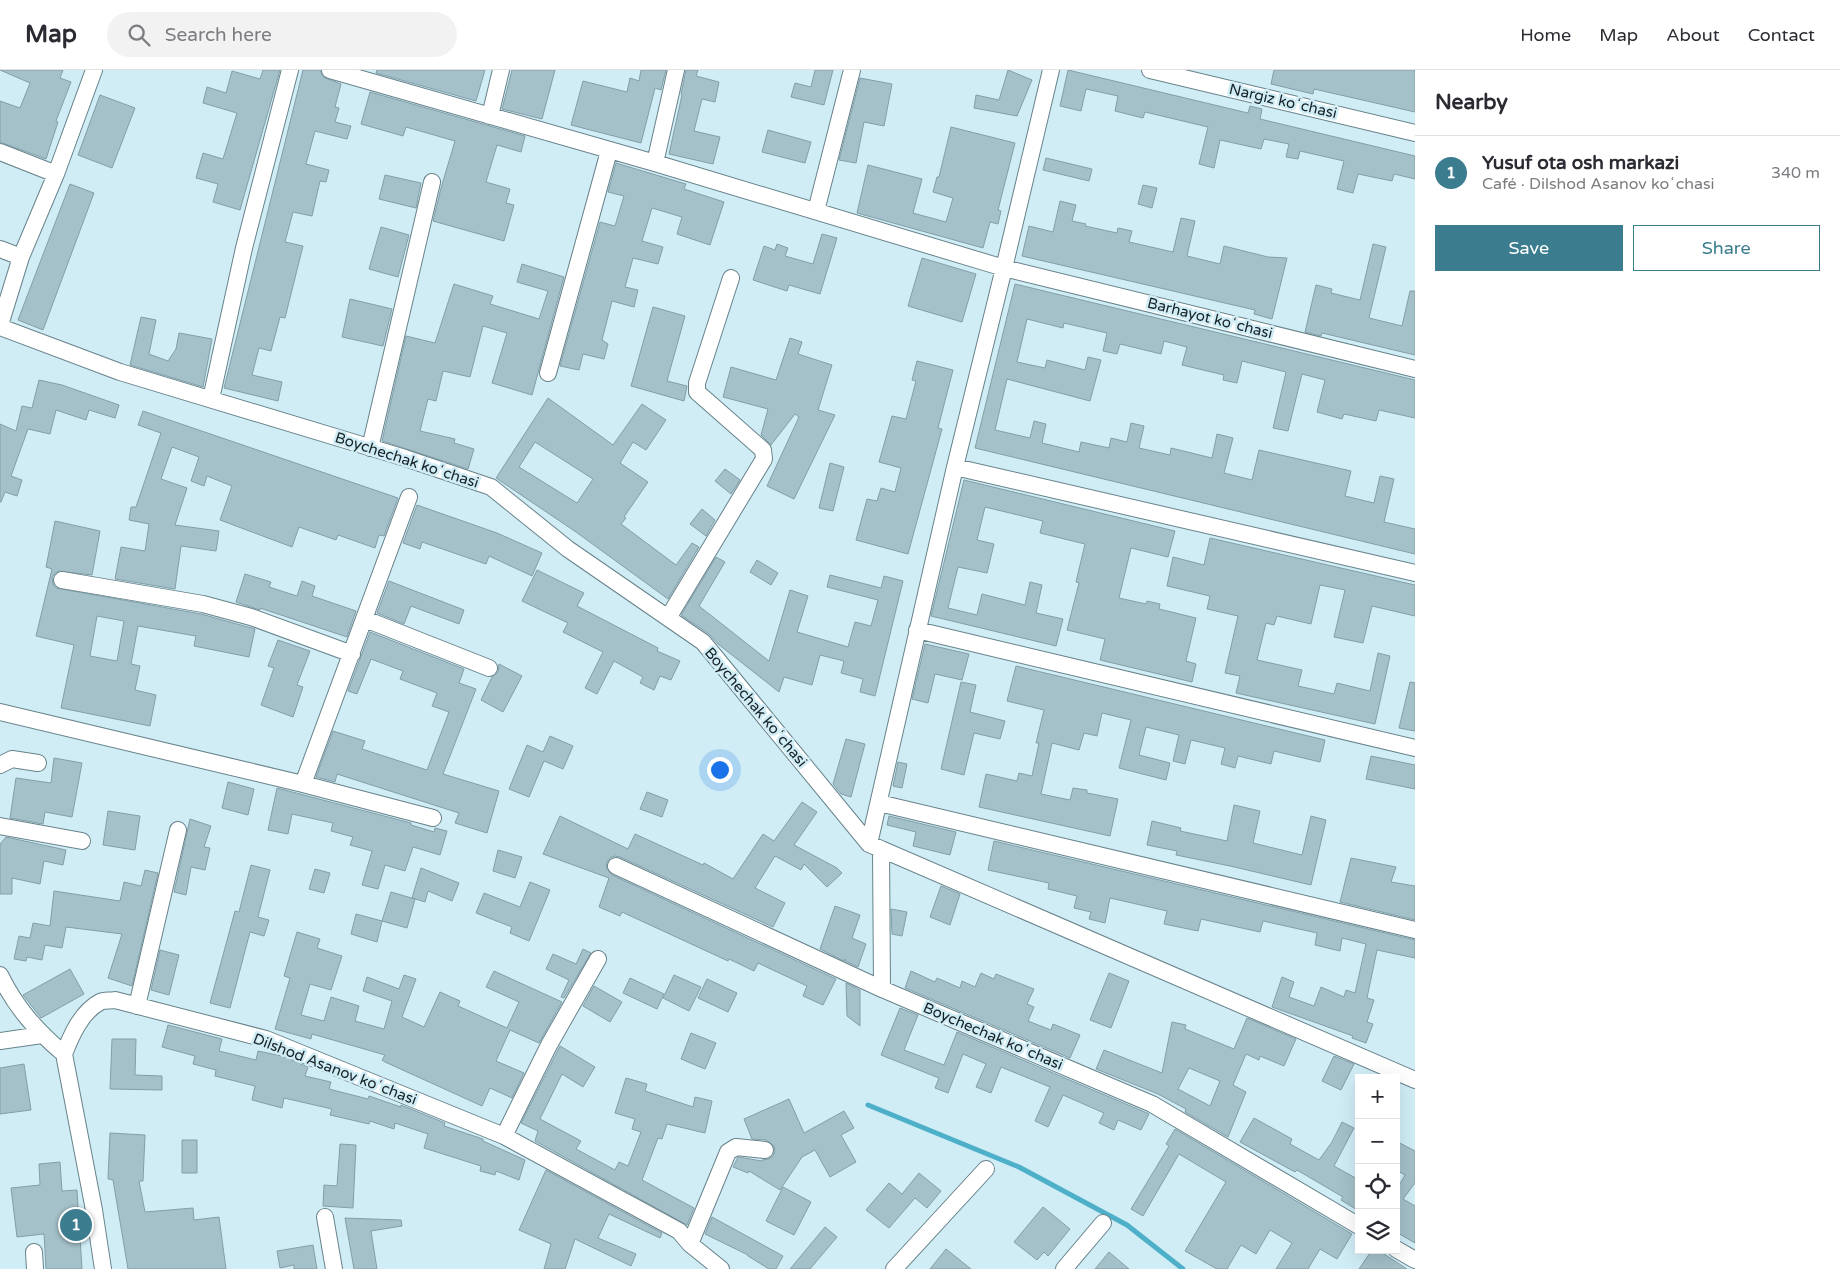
<!DOCTYPE html>
<html lang="en">
<head>
<meta charset="utf-8">
<style>
	:root { --surface:#fff; --page:#f2f2f3; --text:#2b2b33; --muted:#7c7c81; --line:#e1e1e2; --accent:#3b7d8e }
	body { margin:0; font-family:"Varela Round",sans-serif; background:var(--page); color:var(--text) }
	.controls { position:absolute; right:15px; bottom:15px; display:grid; overflow:hidden; border-radius:0px; box-shadow:0 5px 20px #0002 }
	.controls button { width:45px; height:45px; display:grid; place-items:center; padding:0; border:0; border-bottom:1px solid var(--line); background:var(--surface); color:var(--text); font:25px sans-serif }
	.you { position:absolute; left:719px; top:699px; width:18px; height:18px; margin:-12px; border:4px solid #fff; border-radius:50%; background:#1a73e8; box-shadow:0 0 0 8px #1a73e833 }
	.badge { display:grid; place-items:center; width:32px; height:32px; border-radius:50%; background:var(--accent); color:#fff; font-size:16px; font-weight:700 }
	.pin { position:absolute; translate:-50% -50%; border:2px solid #fff; box-shadow:0 1px 5px #0006 }
	.list { margin:0; padding:0; list-style:none }
	h2 { display:flex; justify-content:space-between; align-items:center; height:65px; margin:0; padding:0 20px; font-size:21px }
	h2 small { font-size:16px; font-weight:400; color:var(--muted) }
	.list li { display:grid; grid-template-columns:32px 1fr auto; gap:15px; align-items:center; box-sizing:border-box; height:75px; padding:0 20px; border-top:1px solid var(--line) }
	.list b { display:block; font-size:19px; white-space:nowrap }
	.list p { margin:0; font-size:16px; white-space:nowrap; color:var(--muted) }
	.list em { font-size:16px; font-style:normal; color:var(--muted) }
	.actions { display:flex; gap:10px; padding:15px 20px }
	.actions a { flex:1; padding:11px 0; border:1px solid var(--accent); border-radius:0px; text-align:center; font-size:18px; color:var(--accent) }
	.actions .main { background:var(--accent); color:#fff }
	.icon { flex:none; width:28px; height:28px; fill:none; stroke:currentColor; stroke-width:2; stroke-linecap:round; stroke-linejoin:round }
	.map { position:relative; flex:none; width:1415px; height:1199px; overflow:hidden }
	header { display:flex; align-items:center; gap:30px; box-sizing:border-box; height:70px; padding:0 25px; background:var(--surface); border-bottom:1px solid var(--line) }
	header strong { font-size:24px }
	nav { display:flex; gap:28px; margin-inline-start:auto; font-size:18px }
	.search { width:350px; height:45px; background:var(--page); display:flex; align-items:center; gap:12px; box-sizing:border-box; padding:0 18px; border-radius:28px; color:var(--muted); font-size:19px }
	main { display:flex }
	aside { flex:1; background:var(--surface) }
	.map>svg:first-child { display:block }
	.lines { fill:none; stroke-linecap:round; stroke-linejoin:round }
	.stream { stroke:#4eb0c8; stroke-width:5 }
	.building { fill:#a4c0c8; stroke:#839ea6; fill-rule:evenodd }
	.minor-casing { stroke:#67828a; stroke-width:18 }
	.minor { stroke:#fff; stroke-width:16 }
	.labels { text-anchor:middle; dominant-baseline:central; stroke-width:5; stroke-linejoin:round; paint-order:stroke }
	.street-label { font-size:15px; fill:#172225; stroke:#d0edf6 }
</style>
</head>
<body>
<header>
<strong>Map</strong>
<div class="search"><svg class="icon" aria-label="search" viewBox="0 0 24 24"><circle cx="10" cy="10" r="6"/><path d="M15 15l6 6"/></svg>Search here</div>
<nav><a>Home</a><a>Map</a><a>About</a><a>Contact</a></nav>
</header>
<main>
<div class="map">
<svg width="1415" height="1199" viewBox="0 0 1415 1199">
	<rect width="100%" height="100%" fill="#d0edf6"/>
	<g class="lines">
		<path class="stream" d="M868,1035l151,62 108,58 56,44"/>
	</g>
	<path class="building" d="M0,0h63l-3,8 11,4 -15,39 2,1 -12,37 -46,-17v-41l20,7 10,-25z
		M263,0h17l-40,140 -27,-8 5,-18 -22,-6 7,-25 20,6 14,-46 -34,-10 4,-16 19,6 6,-22 28,8z
		M303,0h17l3,7 18,7 -6,23 4,1 -4,14 16,4 -4,13 -32,-8 -9,33 23,6 -3,12 -6,-1 -8,35 -19,-4 -8,30 18,4 -18,72 -5,-1 -9,34 -12,-3 -7,27 30,7 -4,19 -54,-13z
		M377,0h108l-9,31 -100,-28z
		M512,0h43l-13,49 -40,-10z
		M641,0h25l-5,20 -6,-2 -14,55 -70,-18 12,-44 44,11 3,-14 9,3z
		M686,0h12l-2,6 23,6 -4,20 -13,-3 -8,32 26,6 -7,27 -44,-10 13,-59 -1,-1z
		M815,0h18l-9,35 -33,-8 4,-14 16,4z
		M1008,0l24,10 -15,36 -43,-8 2,-13 23,5z
		M1068,0l180,43 2,-7 12,3 -2,10 155,37v23l-21,-5 -2,7 -34,-7 -5,19 -16,-4 7,-28 -44,-10 -2,8 -12,-2 3,-13 -25,-5 -3,10 -41,-9 -6,28 -15,-4 9,-37 -63,-15 -2,6 -28,-7 3,-15 -32,-7 -5,22 -21,-5z
		M1274,0h141v42l-101,-23 -1,5 -42,-10z
		M860,8l32,6 -8,42 -20,-4 -8,41 -17,-3z
		M370,22l155,44 -4,16 -24,-7 -11,37 24,7 -4,14 8,2 -10,36 -71,-20 8,-33 14,-47 -49,-14 -3,9 -42,-12z
		M100,25l35,13 -23,60 -34,-13z
		M951,57l64,16 -17,67 3,1 -3,13 -8,-2 -7,26 -126,-35 11,-48 54,14 -9,34 33,9 7,-24 -20,-6 4,-15h2z
		M768,60l43,12 -6,21 -43,-11z
		M1046,88l46,11 -3,12 -46,-11z
		M616,93l70,21 -2,5 40,13 -14,43 -33,-11 5,-17 -30,-9 -10,33 21,6 -5,17 -25,-6 -8,29 13,3 -4,17 -22,-6 -10,39 6,4 -4,15 -21,-5 -4,16 -19,-4 40,-144 15,4 9,-30 -16,-4z
		M385,105l36,8 -5,25 -37,-9z
		M70,114l24,9 -51,137 -25,-10z
		M1143,115l14,3 -5,20 -14,-4z
		M1060,131l16,4 -4,16 14,3 -1,2 32,7 1,-5 14,3 -3,11 44,10 8,-34 14,3 -8,35 33,8 4,-18 44,11 19,1 -15,61 -18,-5 1,-4 -233,-54 7,-30 24,6z
		M381,157l28,8 -11,42 -29,-8z
		M822,164l15,4 -17,56 -31,-9 -2,6 -34,-11 11,-34 11,4 2,-6 11,4 -3,8 28,8z
		M1373,174l13,3 -17,71 33,8 8,-35h5v64l-93,-22 -1,3 -16,-4 11,-47 16,4 -1,4 29,7z
		M922,188l54,16 -14,48 -54,-16z
		M522,194l42,13 -32,118 -40,-12 15,-50 -24,-7 -13,51 -27,-6 -7,30 -8,-2 -8,32 35,8 -1,4 20,6 -6,20 -86,-28 24,-105 29,7 19,-59 39,12 -3,8 49,15 9,-28 -31,-9z
		M1015,214l400,96v38l-36,-8 -3,11 -32,-7 -2,5 -25,-7 8,-32 -23,-6 -14,57 -15,-3 13,-56 -44,-11 -5,22 -14,-3 1,-5 -42,-10 5,-18 -23,-6 -3,13 -41,-10 -3,10 -14,-3 4,-18 -43,-10 -1,5 -36,-9 -10,43 28,6 2,-8 38,10 3,-13 13,3 -11,41 -83,-22 -12,51 35,8 4,-17 12,3 -4,19 37,9 2,-10 28,6 2,-10 16,4 4,-19 13,3 -5,22 31,7 1,-7 41,10 5,-24 16,4 -9,35 28,7 7,-30 92,21 -6,25 29,7 6,-27 14,3 -10,43 31,7v25l-440,-106z
		M350,229l42,10 -9,37 -41,-9z
		M653,237l32,9 -18,65 20,5 -3,15 -53,-15z
		M141,247l15,3 -7,34 19,7 8,-12 3,-16 33,6 -9,48 -73,-22z
		M790,268l12,4 -4,12 34,11 -14,45 17,5 -41,84 -27,-13 32,-69 -4,-3 -24,31 -10,-10 7,-26 -45,-12 8,-30 45,13z
		M917,291l36,9 -15,58 4,1 -34,125 -52,-14 11,-41 10,2 4,-13 14,4 6,-24 -22,-6 13,-46 14,3 10,-38 -4,-1z
		M39,310l23,5 57,20 -4,13 -26,-8 -3,10 -30,-10 -6,24 -22,-5 -17,47 11,4 -5,16 -12,-4 -4,10h-1v-78l16,7 6,-25 10,2z
		M548,328l65,47 29,-41 24,16 -20,30 -13,-8 -13,21 28,19 -24,35 2,1 -5,6 55,41 16,-22 7,4 -31,52 -92,-67 -80,-54zM535,372l58,37 -16,24 -58,-36z
		M143,341l255,87 -14,38 -5,-1 -4,13 -37,-13 -2,5 -37,-13 -7,20 -72,-27 12,-34 -25,-10 -3,10 -13,-5 8,-24 -27,-10 -11,32 26,9 -12,37 44,6 -3,20 -35,-5 -6,43 -60,-10 6,-32 24,4 4,-27 -20,-4 2,-13h5l25,-74 -23,-8z
		M830,393l14,4 -11,44 -14,-3z
		M725,399l15,11 -9,14 -16,-13z
		M964,410l211,51 -7,26 -37,-9 -12,50 27,6 1,-3 13,3 -1,5 37,9 -10,43 10,3 -4,18 -92,-22 5,-21 -38,-9 12,-47 -3,-1 9,-38 -45,-11 3,-12 -58,-14 -8,33 17,4 -7,29 -29,-6 -10,41 29,7 5,-21 43,11 5,-23 12,3 -6,28 27,6 -7,27 -125,-30z
		M417,435l80,28 45,20 -10,23 -43,-20 -3,8 -64,-22 -2,7 -17,-6z
		M702,439l13,11 -9,16 -16,-12z
		M55,451l45,10 -8,44 -33,-4 -4,2 -3,5 1,6 3,4 145,26 47,13 7,2 -6,28 -55,-11 2,-10 -58,-10 -7,38 9,2 -5,24 21,5 -6,31 -89,-18 13,-63 -38,-9 16,-67 -6,-2zM97,546l27,5 -7,40 -27,-5z
		M1210,468l205,47v31l-43,-10 -9,37 -29,-6 11,-47 -25,-5 -9,39 -34,-8 -3,9 -8,-2 -9,37 45,10 -4,16 36,8 3,-11 33,8 8,-38 12,3 -15,68 -139,-31 4,-17 -15,-3 13,-57 -31,-7 3,-13 -43,-10 6,-29 31,8z
		M716,487l9,5 -26,44 70,55 21,-71 18,6 -11,36 51,15 7,-25 16,4 7,-26 -51,-13 3,-12 51,13 3,-12 19,5 -28,115 -15,-4 3,-13 -22,-6 3,-12 -24,-6 -8,30 -28,-8 -5,15 -61,-48 -9,-10 -28,-19z
		M757,490l21,13 -7,12 -21,-13z
		M537,500l47,23 -7,13 81,42 -1,3 23,10 -9,19 -11,-4 -6,14 -14,-7 3,-6 -29,-16 -17,33 -12,-6 18,-36 -40,-20 5,-9 -46,-22z
		M245,504l26,8 -2,5 28,9 5,-15 13,5 -3,10 44,15 -9,26 -87,-29v2l-24,-8z
		M389,511l75,29 -5,14 -48,-18 -7,18 -27,-11z
		M370,562l94,37 -5,14 17,6 -33,85 56,17 -12,42 -32,-10 4,-10 -122,-39 -2,8 -19,-5 17,-46 32,10 -3,8 65,21 22,-58 -17,-6 5,-13 -37,-14 3,-8 -32,-12 -14,35 -9,-3z
		M278,570l32,11 -13,34 6,2 -10,30 -32,-12 13,-37 -6,-2z
		M925,574l44,10 -7,26 -27,-6 -7,29 -16,-4z
		M499,594l23,12 -19,36 -22,-12 11,-23 6,-5z
		M1016,596l309,74 -5,22 -46,-11 -3,13 -33,-8 -3,12 -14,-4 4,-16 -34,-8 -6,24 -12,-3 6,-26 -33,-8 -7,28 31,8 -4,17 -47,-12 12,-48 -29,-7 -5,23 -13,-3 -5,17 -27,-7 -11,51 29,6 3,-12 14,2v3l31,6 -8,37 -131,-29 7,-33 31,7 2,-8 13,3 7,-33h-3l8,-33 -37,-9z
		M961,612l15,3 -6,27 35,9 -5,18 -26,-6 -10,42 -23,-6z
		M1410,612l5,1v48l-16,-3z
		M550,666l23,10 -10,23 -19,-8 -15,36 -20,-8 18,-44 16,7z
		M846,669l19,5 -14,53 -10,-3 -8,-10z
		M1371,686l44,9v24l-49,-10z
		M54,688l28,5 -10,54 -27,-5 -2,12 -33,-6 6,-40 35,5z
		M898,692l9,2 -5,24 -9,-2z
		M228,712l26,7 -6,26 -26,-7z
		M277,718l134,35v2l23,7 1,-4 12,3 -7,24 -27,-8 -8,24 -20,-6 -7,24 -16,-4 10,-34 -22,-6 3,-8 -22,-6 2,-8 -41,-9 -4,20 -20,-4z
		M647,722l21,8 -6,17 -22,-8z
		M802,732l15,10 -23,33 43,23 5,5 -15,14 -23,-23 -3,6 -26,-14 -20,32 30,15 -12,24 -153,-70 -5,-1 -5,2 -3,4 -1,5 6,8 224,104 -13,26 -20,-9 4,-10 -49,-23 -4,8 -25,-12 -1,2 -106,-49 -2,4 -21,-9 10,-29 -66,-24 17,-38 68,33 7,-15 68,31 1,-2 29,16 30,-45 11,7z
		M1234,735l26,6 -7,32 49,12 9,-39 15,4 -15,65 -81,-19 -54,-11 1,-4 -30,-6 5,-24 29,7 -1,3 47,10z
		M108,741l32,5 -5,34 -32,-5z
		M889,746l67,16 -6,23 -37,-9 3,-14 -29,-7z
		M190,749l21,7 -7,21 6,1 -5,22 -14,-3 -5,28 -12,-3z
		M6,767l60,13 -3,15 -19,-4 -4,23 -28,-6v16h-12v-50z
		M994,771l421,99v18l-38,-8 -10,48 7,2 -7,22 6,2 -7,19 -14,-5 1,-2 -81,-29 10,-30 12,5 -5,15 25,9 7,-19 23,10 2,-7 9,3 11,-49 -24,-6 -2,13 -25,-6 2,-12 -54,-12 -3,11 -59,-13 -3,12 -34,-7 3,-13 -57,-13 -5,25 -16,-4 2,-7 -17,-4 3,-12 -29,-7 1,-6 -61,-13z
		M498,780l24,7 -7,21 -22,-7z
		M1351,788l45,9 -5,15 24,4v34l-75,-18z
		M251,795l19,5 -12,47 11,3 -5,16 -14,-4 -20,76 -20,-5 25,-92 4,1z
		M421,798l38,15 -7,18 -24,-10 -3,11 -13,-4z
		M315,799l15,4 -6,20 -15,-4z
		M145,800l13,3 -26,113 -24,-8 14,-44 -56,-7 -4,21 -17,-3 -3,15 -15,-3 -1,4 -12,-2 5,-23 11,2 3,-15 17,3 4,-35 66,10 4,-19 17,4z
		M530,812l20,8 -21,51 -19,-8 2,-6 -36,-14 8,-20 36,14z
		M941,816l19,8 -10,31 -20,-8z
		M391,822l24,7 -8,29 -25,-7z
		M835,836l25,9 -8,23 14,6 -8,23 -13,-6v-2l-1,2 -24,-12z
		M891,839l16,3 -5,24 -10,-2z
		M356,844l26,7 -5,21 -26,-8z
		M297,862l23,7 -3,9 25,8 -11,34 -21,-6 -9,31 23,6 7,-24 28,9 -4,15 29,8 8,-28 -29,-10 4,-14 32,12 5,-14 12,4 -14,38 22,10 16,-35 20,9 -2,5 49,22 12,-26 -33,-15 8,-16 68,31 -23,41 -29,-13 -14,31 28,12 -12,25 -22,-10 -8,18 -97,-44 -3,-2 3,-5 -73,-21 -1,5 -36,-10 15,-51 -6,-2z
		M583,879l8,4 -27,45 -3,-1 8,-17 -23,-11 7,-15 23,10z
		M160,880l19,5 -10,40 -18,-5z
		M70,899l14,25 -43,24 -18,-23z
		M911,901l24,11 2,-4 23,10 2,-7 13,6 6,-14 13,6 2,-5 38,15 -7,15 7,3 -6,14 23,9 2,-6 27,11 -10,23 -165,-70z
		M1109,903l20,8 -18,47 -21,-8z
		M674,905l27,12 -12,24 -26,-13z
		M630,908l34,16 -7,15 -34,-16z
		M707,909l30,14 -9,19 -30,-14z
		M846,913l14,7v36l-13,-10z
		M594,916l28,16 -12,20 -27,-16z
		M900,938l18,7 -14,35 40,15 13,-33 190,81 2,1 -8,16 -23,-10 -4,10 -15,-7 5,-10 -41,-18 -15,32 -13,-6 15,-34 -49,-20 -10,26 -15,-6 10,-23 -23,-10 -15,39 -13,-5 4,-10 -58,-23z
		M1247,948l49,21 -12,27 -24,-10 -1,4 -13,-6 -13,31 13,7 -18,45 -43,-25 1,-3 -28,-15 -62,-25 8,-19 58,23 10,-51 14,3 -1,4 49,20zM1189,998l31,13 -10,25 -32,-17z
		M168,955l54,14 -3,12 37,9 2,-9 24,5 26,11 -3,9 26,6 -2,7 39,10 1,-3 32,11v-2l44,18 -1,3 39,13v2l42,19 -6,20 -23,-9 -1,4 -15,-4 1,-5 -57,-18 4,-14 -33,-11 -1,6 -24,-8 -1,3 -39,-9 2,-6 -48,-11 -2,10 -30,-8 3,-14 -40,-10 1,-6 -23,-6 2,-8 -33,-9z
		M691,963l25,10 -11,26 -24,-10z
		M112,969h24l-1,36 27,1v14l-52,-1z
		M560,976l35,21 -12,20 -21,-13 -22,45 41,22 -5,8 39,21 4,-8 9,4 13,-34 -9,-3 3,-10 -20,-6 11,-35 21,6 -2,7 48,16 2,-10 17,4 -7,32 -38,-9 -5,15 -4,-1 -16,42 52,28 -7,17 -152,-84 3,-10 -17,-8z
		M1334,986l20,8 -13,26 -19,-9z
		M24,994l7,46 -31,4v-46z
		M789,1029l15,34 40,-22 10,17 -13,7 15,27 -26,15 -15,-27 -13,7 -22,33 -31,-19 -1,2 -15,-6 5,-10 24,4v-1l7,-1 4,-3 2,-5 -1,-5 -8,-6 -14,-1 -8,-20z
		M1254,1048l38,21 -2,5 29,16 13,-18 10,-20 12,6 -20,38 25,14v31l-18,-11 2,-3 -46,-27 -2,2 -55,-30z
		M1175,1059l177,105 -15,25 -17,-10 -12,20h-32l16,-26 -22,-13 -14,24 -15,-9 -14,24h-10l-32,-18 41,-69 -47,-28 -36,62 -12,-7 38,-63 -3,-2z
		M110,1063l35,2 -2,46h-4l6,31 48,-4 1,12 25,-3 7,52h-98l-15,-89 -5,-1z
		M182,1070h15v33h-15z
		M1396,1071l19,10v32l-12,16 12,7v37l-19,-11v-41l9,-16 -9,-5z
		M340,1074l16,1 -3,63 -30,-2 1,-21 13,1z
		M60,1092l2,29 15,-1 5,79h-36l-2,-35 -27,3 -6,-49 29,-3 -1,-21z
		M546,1100l116,63 -2,5 -51,-24 -11,24 38,16 -5,12 -56,-27 -10,30h-21l7,-25 -32,-14z
		M919,1103l22,18 -14,17 -12,-10 -26,30 -23,-18 23,-27 13,11z
		M783,1117l28,15 -17,33 -28,-14z
		M1043,1137l27,22 -22,27 -4,-4 -7,8 -23,-18z
		M712,1147l71,39 -7,13h-7l-21,-13v-1l-43,-21z
		M345,1148l56,2 1,6 -31,5 6,38h-23z
		M825,1157l12,10 -27,32h-20z
		M313,1175l4,24h-23v-4l-14,3 -3,-17z
		M946,1179l25,20h-41z
		M1372,1180h6l29,19h-48z
		M1109,1182l20,17h-34z"/>
	<g class="lines">
		<defs>
			<path id="minor" d="M330,0l325,93 349,105 411,101
				M1150,0l265,63
				M490,46l11,-46
				M0,82l56,22 38,-104
				M655,93l21,-93
				M816,141l36,-141
				M0,179l21,8 35,-83
				M0,255l21,-68
				M0,257l120,45 285,86 86,29 77,62 135,93 166,202 12,5 1,140 270,115 207,122
				M548,303l61,-222
				M211,329l33,-151 46,-178
				M370,378l62,-266
				M955,397l460,106
				M62,510l141,24 48,13 101,37
				M668,548l96,-159 -1,-9 -66,-58v-9l34,-105
				M365,549l124,49
				M917,560l498,118
				M0,642l303,72 130,34
				M0,695l12,-6 26,4
				M303,714l106,-287
				M879,733l536,127
				M0,756l82,15
				M869,774l86,-377 49,-199 47,-198
				M881,779l534,231
				M616,796l266,123
				M0,905c16,33 36,55 64,79
				M137,936l41,-176
				M0,971l42,-6
				M504,1066l45,-91 49,-86
				M325,1147l9,52
				M690,1174l38,-92 8,-5 29,3
				M1396,1179l19,11
				M34,1182l1,17
				M103,1199l-9,-59 -30,-156c7,-18 17,-42 36,-52 4,-2 10,-1 15,-2l151,39 238,97 175,95 11,13 31,25
				M894,1199l92,-100
				M1064,1199l39,-46"/>
		</defs>
		<use href="#minor" class="minor-casing"/>
		<use href="#minor" class="minor"/>
	</g>
	<g class="labels">
		<g class="street-label">
			<text transform="translate(1283 31) rotate(13)">Nargiz koʻchasi</text>
			<text transform="translate(1210 248) rotate(14)">Barhayot koʻchasi</text>
			<text transform="translate(407 390) rotate(18)">Boychechak koʻchasi</text>
			<text transform="translate(756 637) rotate(50)">Boychechak koʻchasi</text>
			<text transform="translate(993 966) rotate(23)">Boychechak koʻchasi</text>
			<text transform="translate(335 999) rotate(21)">Dilshod Asanov koʻchasi</text>
		</g>
	</g>
</svg>
<div class="controls">
<button>+</button>
<button>−</button>
<button><svg class="icon" aria-label="locate" viewBox="0 0 24 24"><circle cx="12" cy="12" r="6"/><path d="M12 2v4M12 18v4M2 12h4M18 12h4"/></svg></button>
<button><svg class="icon" aria-label="layers" viewBox="0 0 24 24"><path d="M12 4l9 5-9 5-9-5zM3 14l9 5 9-5"/></svg></button>
</div>
<div class="you"></div>
<div class="pin badge" style="left:76px;top:1155px">1</div>
</div>
<aside>
<h2>Nearby<small></small></h2>
<ul class="list">
<li><span class="badge">1</span><div><b>Yusuf ota osh markazi</b><p>Café · Dilshod Asanov koʻchasi</p></div><em>340 m</em></li>
</ul>
<div class="actions"><a class="main">Save</a><a>Share</a></div>
</aside>
</main>
</body>
</html>
